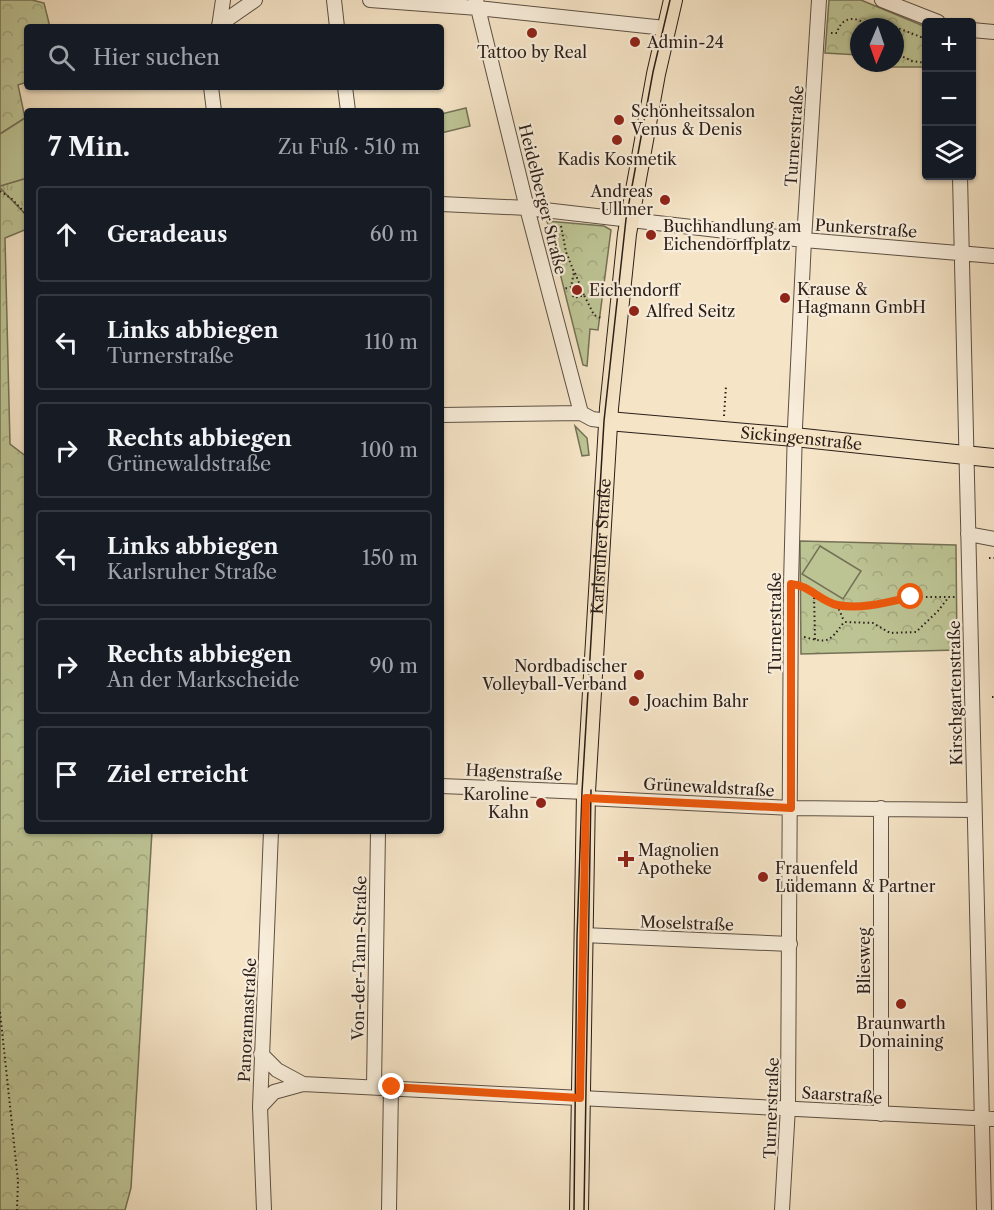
<!DOCTYPE html>
<html lang="de">
<head>
<meta charset="utf-8">
<style>
	:root { --surface:#171b24; --page:#242831; --text:#f1f3f6; --muted:#9ea1a6; --line:#363941 }
	body { margin:0; font-family:"Libre Caslon Text",serif; background:var(--page); color:var(--text) }
	.controls { position:absolute; right:18px; top:18px; display:grid; overflow:hidden; border-radius:6px; box-shadow:0 2px 4px #0004 }
	.controls button { width:54px; height:54px; display:grid; place-items:center; padding:0; border:0; border-bottom:2px solid var(--line); background:var(--surface); color:var(--text); font:30px sans-serif }
	.compass { position:absolute; left:850px; top:18px; width:54px; height:54px; border-radius:50%; background:var(--surface); box-shadow:0 2px 4px #0004; rotate:182deg }
	.stop { position:absolute; width:18px; height:18px; margin:-14px; border:4px solid #ea580c; border-radius:50%; background:#fff }
	.stop.end { background:#ea580c; border-color:#fff; box-shadow:0 2px 6px #0008 }
	.list { margin:0; padding:0; list-style:none }
	h2 { display:flex; justify-content:space-between; align-items:center; height:78px; margin:0; padding:0 24px; font-size:26px }
	h2 small { font-size:20px; font-weight:400; color:var(--muted) }
	.list li { display:grid; grid-template-columns:39px 1fr auto; gap:18px; align-items:center; box-sizing:border-box; height:96px; margin:0 12px 12px; padding:0 12px; border:2px solid var(--line); border-radius:6px }
	.list b { display:block; font-size:22px; white-space:nowrap }
	.list p { margin:0; font-size:20px; white-space:nowrap; color:var(--muted) }
	.list em { font-size:20px; font-style:normal; color:var(--muted) }
	.icon { flex:none; width:33px; height:33px; fill:none; stroke:currentColor; stroke-width:2; stroke-linecap:round; stroke-linejoin:round }
	.map { position:relative; flex:none; width:994px; height:1210px; overflow:hidden }
	.search { position:absolute; background:var(--surface); box-shadow:0 2px 4px #0004; left:24px; top:24px; width:420px; height:66px; display:flex; align-items:center; gap:15px; box-sizing:border-box; padding:0 21px; border-radius:6px; color:var(--muted); font-size:22px }
	.panel { position:absolute; background:var(--surface); box-shadow:0 2px 4px #0004; left:24px; top:108px; width:420px; height:726px; border-radius:6px }
	.map>svg:first-child { display:block }
	.grass { fill:url(#grass-tufts); stroke:#747156; stroke-width:1.5 }
	.forest { fill:url(#forest-crowns); stroke:#747156; stroke-width:1.5 }
	.garden { fill:#bdc494; stroke:#747156; stroke-width:1.5 }
	.lines { fill:none; stroke-linecap:round; stroke-linejoin:round }
	.minor-casing { stroke:#5d5044; stroke-width:16 }
	.major-casing { stroke:#2a1e19; stroke-width:20 }
	.path { stroke:#2a1e19; stroke-width:2; stroke-dasharray:1.5 3; stroke-linecap:butt }
	.minor { stroke:#f8edda; stroke-width:14 }
	.major { stroke:#f5e4c6; stroke-width:18 }
	.tram { stroke:#2a1e19; stroke-width:1.5 }
	.route { stroke:#ea580c; stroke-width:8 }
	.poi-dot { fill:#8f2418; stroke:#f8edda; stroke-width:2 }
	.labels { text-anchor:middle; dominant-baseline:central; stroke-width:4.5; stroke-linejoin:round; paint-order:stroke }
	.poi-label { font-size:16px; fill:#2a1e19; stroke:#f8edda; text-anchor:start }
	.street-label { font-size:16px; fill:#2a1e19; stroke:#f8edda }
</style>
</head>
<body>
<div class="map">
<svg width="994" height="1210" viewBox="0 0 994 1210">
	<defs>
		<pattern id="grass-tufts" width="24" height="20" patternUnits="userSpaceOnUse" patternTransform="scale(1.5)"><rect width="24" height="20" fill="#bdc494"/><path d="M3 7l-1-3M5 7V3M7 7l1-3M15 17l-1-3M17 17v-4M19 17l1-3" fill="none" stroke="#a3a87f"/></pattern>
		<pattern id="forest-crowns" width="20" height="18" patternUnits="userSpaceOnUse" patternTransform="scale(1.5)"><rect width="20" height="18" fill="#bdc494"/><path d="M2 6a3 3 0 1 1 6 0M12 15a3 3 0 1 1 6 0" fill="none" stroke="#a3a87f"/></pattern>
	</defs>
	<rect width="100%" height="100%" fill="#f5e4c6"/>
	<filter id="stains"><feTurbulence type="fractalNoise" baseFrequency=".00333" numOctaves="4"/><feColorMatrix values="0 0 0 0 .2 0 0 0 0 .09 0 0 0 0 .02 0 0 0 .5 -.17"/></filter>
	<radialGradient id="worn" r=".72"><stop offset=".6" stop-color="#630" stop-opacity="0"/><stop offset="1" stop-color="#630" stop-opacity=".3"/></radialGradient>
	<path class="grass" d="M27,178v38l-27,-28v-2z
		M575,426l12,12 2,17 -7,1z"/>
	<path class="forest" d="M0,0h32l12,3 6,24h-23v55l-9,3 7,33 -25,16z
		M829,0h32l65,27v40h-34v-4h3v-36h-36v28l-34,-2z
		M0,188l27,28v13l-22,9 5,206 17,13v374h125l-21,357 -6,22h-125z
		M547,221l57,5 7,4 -13,100 -8,-1 -3,37 -4,-1z
		M800,541l156,4 1,105 -156,4z"/>
	<path class="garden" d="M466,108l4,18 -29,7v-19z
		M25,118l2,3v57l-27,8v-52z
		M820,546l41,25 -18,28 -41,-25z"/>
	<g class="lines">
		<defs>
			<path id="minor" d="M334,0l3,27
				M370,0l108,8 187,20
				M476,0l51,208 54,205 11,6 16,2
				M882,0l56,22
				M219,25l36,-25
				M219,27l4,-27
				M972,30l22,2
				M211,87l3,24
				M345,87l3,24
				M960,176l24,1034
				M441,204l86,4 277,32 190,16
				M441,415l140,-2
				M968,534l26,5
				M441,786l145,6
				M586,798l205,10 183,2
				M583,935l207,9
				M261,1054l16,16 26,14
				M374,1086l4,-255
				M260,1107l14,-15 29,-8 691,35
				M881,1114v-306
				M264,1210l-4,-103 11,-276
				M389,1210l2,-123
				M782,1210l6,-103 3,-523 4,-157 9,-187 15,-240"/>
			<g id="major">
				<path id="s1" d="M608,421l186,16 200,21"/>
				<path id="s2" d="M579,1210l7,-418 23,-384 18,-174 29,-160 17,-74"/>
			</g>
		</defs>
		<use href="#minor" class="minor-casing"/>
		<use href="#major" class="major-casing"/>
		<path class="path" d="M866,22l10,-2 19,7
			M895,27l31,12
			M831,33h6c4,-17 21,-18 31,-6
			M895,53l17,8 14,2
			M0,191l12,8 15,16
			M561,226l5,26 8,20 -3,15 -8,2
			M575,273l9,22
			M571,287l1,8 3,3 9,-3 10,20 9,4
			M724,416l2,-30
			M989,558h5
			M805,588l32,17h36l38,-8h45
			M814,593l1,47
			M837,605l7,16
			M804,637c24,6 25,6 40,-15l29,1 17,10 26,-1 22,-21 10,-13
			M992,697h2
			M0,1012l18,169 -1,29"/>
		<use href="#minor" class="minor"/>
		<use href="#major" class="major"/>
		<path class="tram" d="M574,1210l3,-273 5,-145 22,-371 22,-202 27,-147 17,-72
			M584,1210l7,-420"/>
	</g>
	<g class="lines">
		<path class="route" d="M392,1087l188,11 6,-300 205,10v-224c18,1 29,17 46,21 23,5 52,-3 74,-8"/>
	</g>
	<g class="poi-dot">
		<circle cx="532" cy="33" r="6"/>
		<circle cx="635" cy="42" r="6"/>
		<circle cx="619" cy="120" r="6"/>
		<circle cx="617" cy="140" r="6"/>
		<circle cx="665" cy="200" r="6"/>
		<circle cx="651" cy="235" r="6"/>
		<circle cx="577" cy="290" r="6"/>
		<circle cx="785" cy="298" r="6"/>
		<circle cx="634" cy="311" r="6"/>
		<circle cx="639" cy="675" r="6"/>
		<circle cx="634" cy="701" r="6"/>
		<circle cx="541" cy="803" r="6"/>
		<path d="M623 850h6v6h6v6h-6v6h-6v-6h-6v-6h6z"/>
		<circle cx="763" cy="877" r="6"/>
		<circle cx="901" cy="1004" r="6"/>
	</g>
	<g class="labels">
		<g class="poi-label">
			<text x="647" y="42">Admin-24</text>
			<text x="532" y="52" text-anchor="middle">Tattoo by Real</text>
			<text x="631" y="111">Schönheitssalon<tspan x="631" dy="18">Venus &amp; Denis</tspan></text>
			<text x="617" y="159" text-anchor="middle">Kadis Kosmetik</text>
			<text x="653" y="191" text-anchor="end">Andreas<tspan x="653" dy="18">Ullmer</tspan></text>
			<text x="663" y="226">Buchhandlung am<tspan x="663" dy="18">Eichendorffplatz</tspan></text>
			<text x="797" y="289">Krause &amp;<tspan x="797" dy="18">Hagmann GmbH</tspan></text>
			<text x="589" y="290">Eichendorff</text>
			<text x="646" y="311">Alfred Seitz</text>
			<text x="627" y="666" text-anchor="end">Nordbadischer<tspan x="627" dy="18">Volleyball-Verband</tspan></text>
			<text x="646" y="701">Joachim Bahr</text>
			<text x="529" y="794" text-anchor="end">Karoline<tspan x="529" dy="18">Kahn</tspan></text>
			<text x="638" y="850">Magnolien<tspan x="638" dy="18">Apotheke</tspan></text>
			<text x="775" y="868">Frauenfeld<tspan x="775" dy="18">Lüdemann &amp; Partner</tspan></text>
			<text x="901" y="1023" text-anchor="middle">Braunwarth<tspan x="901" dy="18">Domaining</tspan></text>
		</g>
		<g class="street-label">
			<text transform="translate(794 136) rotate(-86)">Turnerstraße</text>
			<text transform="translate(543 199) rotate(76)">Heidelberger Straße</text>
			<text transform="translate(866 228) rotate(4)">Punkerstraße</text>
			<text stroke="none"><textPath href="#s1" startOffset="194">Sickingenstraße</textPath></text>
			<text stroke="none"><textPath href="#s2" startOffset="664">Karlsruher Straße</textPath></text>
			<text transform="translate(775 623) rotate(-90)">Turnerstraße</text>
			<text transform="translate(955 693) rotate(-91)">Kirschgartenstraße</text>
			<text transform="translate(514 772) rotate(3)">Hagenstraße</text>
			<text transform="translate(709 787) rotate(3)">Grünewaldstraße</text>
			<text transform="translate(687 923) rotate(2)">Moselstraße</text>
			<text transform="translate(359 958) rotate(-89)">Von-der-Tann-Straße</text>
			<text transform="translate(864 961) rotate(-90)">Bliesweg</text>
			<text transform="translate(247 1020) rotate(-87)">Panoramastraße</text>
			<text transform="translate(842 1095) rotate(4)">Saarstraße</text>
			<text transform="translate(771 1108) rotate(-88)">Turnerstraße</text>
		</g>
	</g>
	<rect width="100%" height="100%" filter="url(#stains)"/>
	<rect width="100%" height="100%" fill="url(#worn)"/>
</svg>
<div class="controls">
<button>+</button>
<button>−</button>
<button><svg class="icon" aria-label="layers" viewBox="0 0 24 24"><path d="M12 4l9 5-9 5-9-5zM3 14l9 5 9-5"/></svg></button>
</div>
<svg class="compass" viewBox="-18 -18 36 36"><path d="M0-13l5 13h-10z" fill="#e53935"/><path d="M0 13l5-13h-10z" fill="#9ea1a6"/></svg>
<div class="stop" style="left:911px;top:597px"></div>
<div class="stop end" style="left:392px;top:1087px"></div>
<div class="search"><svg class="icon" aria-label="search" viewBox="0 0 24 24"><circle cx="10" cy="10" r="6"/><path d="M15 15l6 6"/></svg>Hier suchen</div>
<section class="panel">
<h2>7 Min.<small>Zu Fuß · 510 m</small></h2>
<ul class="list">
<li><svg class="icon" aria-label="ahead" viewBox="0 0 24 24"><path d="M12 20V5M6 11l6-6 6 6"/></svg><div><b>Geradeaus</b></div><em>60 m</em></li>
<li><svg class="icon" aria-label="left" viewBox="0 0 24 24"><path d="M17 20v-9H6M10 6l-5 5 5 5"/></svg><div><b>Links abbiegen</b><p>Turnerstraße</p></div><em>110 m</em></li>
<li><svg class="icon" aria-label="right" viewBox="0 0 24 24"><path d="M7 20v-9h11M14 6l5 5-5 5"/></svg><div><b>Rechts abbiegen</b><p>Grünewaldstraße</p></div><em>100 m</em></li>
<li><svg class="icon" aria-label="left" viewBox="0 0 24 24"><path d="M17 20v-9H6M10 6l-5 5 5 5"/></svg><div><b>Links abbiegen</b><p>Karlsruher Straße</p></div><em>150 m</em></li>
<li><svg class="icon" aria-label="right" viewBox="0 0 24 24"><path d="M7 20v-9h11M14 6l5 5-5 5"/></svg><div><b>Rechts abbiegen</b><p>An der Markscheide</p></div><em>90 m</em></li>
<li><svg class="icon" aria-label="arrive" viewBox="0 0 24 24"><path d="M6 21V4h12l-3 4 3 4H6"/></svg><div><b>Ziel erreicht</b></div></li>
</ul>
</section>
</div>
</body>
</html>
